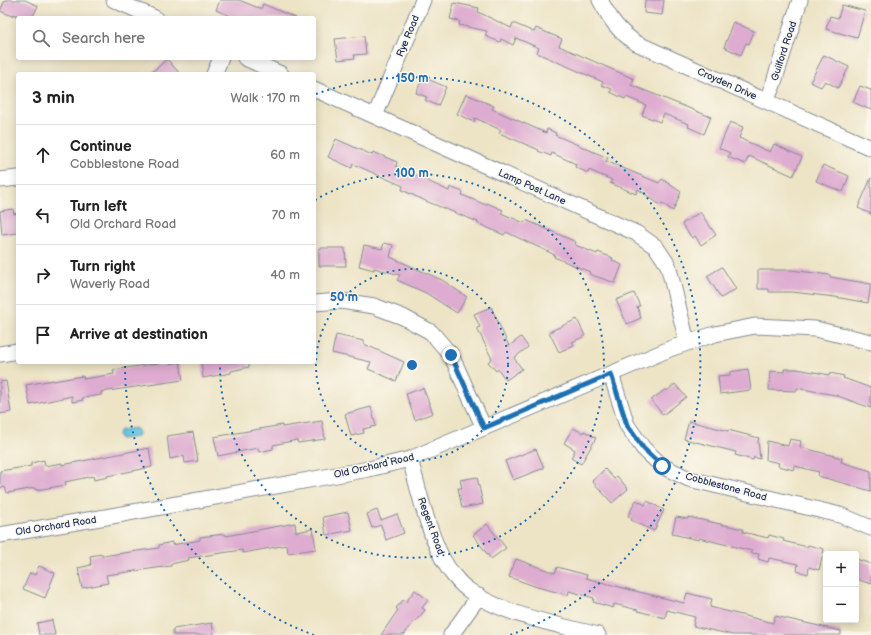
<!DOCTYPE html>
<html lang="en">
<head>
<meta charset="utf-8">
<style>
	:root { --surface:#fff; --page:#f6f6f6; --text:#222; --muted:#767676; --line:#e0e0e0 }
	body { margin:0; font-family:"Balsamiq Sans",sans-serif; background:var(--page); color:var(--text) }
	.controls { position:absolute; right:12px; bottom:12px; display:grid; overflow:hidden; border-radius:4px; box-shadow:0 2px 10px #0003 }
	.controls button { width:36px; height:36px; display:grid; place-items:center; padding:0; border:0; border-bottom:1px solid var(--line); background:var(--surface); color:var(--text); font:20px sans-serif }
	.stop { position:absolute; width:12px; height:12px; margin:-9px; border:3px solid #1f6fb2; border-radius:50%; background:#fff }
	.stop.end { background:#1f6fb2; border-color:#fff; box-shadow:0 1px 4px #0008 }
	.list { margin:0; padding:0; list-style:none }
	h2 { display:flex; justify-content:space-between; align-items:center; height:52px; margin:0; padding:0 16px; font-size:17px }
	h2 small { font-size:13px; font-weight:400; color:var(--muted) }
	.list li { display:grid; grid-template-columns:26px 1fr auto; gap:12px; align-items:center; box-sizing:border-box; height:60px; padding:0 16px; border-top:1px solid var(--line) }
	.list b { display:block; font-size:15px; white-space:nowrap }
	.list p { margin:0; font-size:13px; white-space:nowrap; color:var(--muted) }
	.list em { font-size:13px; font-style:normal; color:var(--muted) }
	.icon { flex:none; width:22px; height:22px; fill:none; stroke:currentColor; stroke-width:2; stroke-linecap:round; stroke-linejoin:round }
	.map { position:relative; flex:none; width:871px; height:635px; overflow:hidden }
	.search { position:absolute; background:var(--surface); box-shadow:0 2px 10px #0003; left:16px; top:16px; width:300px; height:44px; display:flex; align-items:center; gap:10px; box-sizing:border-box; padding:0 14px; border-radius:4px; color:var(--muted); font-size:15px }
	.panel { position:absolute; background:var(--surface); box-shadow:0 2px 10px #0003; left:16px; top:72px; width:300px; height:292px; border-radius:4px }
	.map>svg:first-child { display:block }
	.water { fill:#60c2de; stroke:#3e789e }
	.building { fill:#deacd0 }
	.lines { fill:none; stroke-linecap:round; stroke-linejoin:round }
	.minor-casing { stroke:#848a92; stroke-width:17 }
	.minor { stroke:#fff; stroke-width:15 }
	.route { stroke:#1f6fb2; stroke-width:5 }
	.ring { fill:none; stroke:#1f6fb2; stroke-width:2; stroke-dasharray:2 4 }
	.labels { text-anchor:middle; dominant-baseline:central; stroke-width:3; stroke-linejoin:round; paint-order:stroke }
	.street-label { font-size:10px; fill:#1b2f5e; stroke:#fbf7ec }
	.centre { fill:#1f6fb2; stroke:#fbf7ec; stroke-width:2 }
	.ring-label { font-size:12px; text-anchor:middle; font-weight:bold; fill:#1f6fb2; stroke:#fbf7ec; stroke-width:3; stroke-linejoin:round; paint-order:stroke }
</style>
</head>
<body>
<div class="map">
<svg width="871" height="635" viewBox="0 0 871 635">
	<rect width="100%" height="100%" fill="#fbf7ec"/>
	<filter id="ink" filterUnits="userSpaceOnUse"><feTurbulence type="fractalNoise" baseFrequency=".025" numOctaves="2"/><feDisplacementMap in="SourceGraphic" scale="8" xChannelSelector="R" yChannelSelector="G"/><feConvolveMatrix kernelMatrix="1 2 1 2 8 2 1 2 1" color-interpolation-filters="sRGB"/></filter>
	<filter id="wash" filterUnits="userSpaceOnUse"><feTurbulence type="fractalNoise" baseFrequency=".012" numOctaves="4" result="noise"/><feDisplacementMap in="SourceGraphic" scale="16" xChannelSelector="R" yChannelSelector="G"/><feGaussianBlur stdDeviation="0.9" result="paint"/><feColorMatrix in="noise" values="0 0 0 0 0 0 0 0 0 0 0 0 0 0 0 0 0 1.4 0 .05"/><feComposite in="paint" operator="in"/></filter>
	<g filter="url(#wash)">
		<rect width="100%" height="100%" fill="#ede4c6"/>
		<path class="water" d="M135,428l3,2v4l-1,3 -16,2 -2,-1 -1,-5 2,-3z"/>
		<g id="blocks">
			<path class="building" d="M5,0h20l13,6 -6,12h-10l-9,-4 -1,2 -12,-5z
				M220,0h19l22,9 2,-5 33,14h-61l-19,-8z
				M645,0h19l-2,15 -18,-2z
				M454,3l25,5 -1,4 33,16 2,-5 21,9 2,-4 26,11 -3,7 75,33 -3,6 80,32 -7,17 -16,-7 1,-3 -25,-10 -4,8 -18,-7 4,-10 -20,-8 -1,2 -15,-7 2,-3 -11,-4 2,-3 -66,-29 2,-5 -23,-10 -3,7 -12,-6 -1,3 -15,-6 2,-5 -28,-6 1,-4 -10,-2z
				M842,5l23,6 -8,27 -31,-9 4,-13 8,2z
				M733,22l21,9 -5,13 -3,-1 -5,12 -17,-8 6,-15h-1z
				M364,36l2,18 -12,1 1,3 -17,2 -3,-21z
				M824,55l25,12 -11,21 -13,-7 -4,6 -11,-5z
				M167,59l13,15h-30z
				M423,77l23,10 -8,19 -13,-6 2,-3 -11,-4z
				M860,86l11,4v20l-18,-8z
				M466,94l28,12 -2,3 54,24 1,-4 9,4 -1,2 53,23 -2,3 53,22 3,-4 19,13 -8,19 -11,-8 -2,2 -22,-16 -2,5 -26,-11 2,-3 -23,-10 -1,3 -13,-6 1,-3 -24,-11 -1,3 -13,-5 1,-1 -40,-17 2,-3 -26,-12 -1,4 -17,-8z
				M730,122l13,5 -4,11 31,14 4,-8 28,13 -9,19 -44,-20 -4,8 -17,-7 2,-4 -11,-5z
				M336,139l36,16 1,-3 24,10 -1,4 53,25 1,-4 13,5 -1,3 24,10 1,-2 16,7 -2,3 23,10 2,-3 50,22 -1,3 22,9 1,-2 15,6 -1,2 10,5 -7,18 -26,-9 1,-2 -36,-15 1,-2 -49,-23 -2,3 -27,-12 1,-1 -50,-20 -26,-12 1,-4 -50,-22 -1,4 -24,-11z
				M823,165l26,11 -6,16 -27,-11z
				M871,178v36l-13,-6z
				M13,209l1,5 4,-1v20l-16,2 -2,-24z
				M700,212l16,23 -15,10 -6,-9 -3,2 -10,-14z
				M384,243l9,2 -3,12 52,23 25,17 -10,16 -31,-20 -29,-13 3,-5 -26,-7v2l-15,-4 5,-21 18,4z
				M319,248h26l1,18h-27z
				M722,267l14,22 -15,9 -14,-22z
				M758,270h33l39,5v2l41,7 -3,19 -33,-6 -43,-5h-23v-3h-11z
				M634,293l6,13h-3l4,12 -14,6 -11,-24z
				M491,307l18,39 12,-9 7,10 -14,11 8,11 -16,11 -8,-11 -2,2 -8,-9 4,-3 -15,-31 3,-1 -6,-13z
				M577,319l8,17 -13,6 2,3 -15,7 -10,-20z
				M336,335l28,6v3l40,18 -8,19 -28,-12 3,-7 -39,-9z
				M164,362h6v2l10,-2 3,18 -82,12v3l-19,3 1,2 -11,2v-6l-42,9 -4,-20 27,-5v1l30,-5 1,3 30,-5 -1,-4z
				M201,362h48v5l-18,4v2l-28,5z
				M748,369l3,21 -31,4 -2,-18 12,-1v-3z
				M784,369h13l33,6v-2l14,3 -1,2 28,10v20l-36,-13 -38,-7v3l-28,-1 1,-19 14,1z
				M6,381l5,31 -11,2v-32z
				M675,384l11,13 -23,18 -12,-15 15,-11 1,2z
				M423,388l10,25 -18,7 -9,-26z
				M371,407l5,19 -13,3 1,4 -13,3 -6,-22z
				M322,421l3,18 -27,4 -1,-3 -24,5v4l-14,3 -1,-4 -40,8 -4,-19 68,-12v2z
				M689,421l39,10v-1l31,8 -1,3 2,18 -6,-2 -1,3 -18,-5 1,-3 -52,-13z
				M573,428l10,5 1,-2 12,7 -15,26 -10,-6 4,-8 -11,-7z
				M193,432l5,29 -13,2 -1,-7 -14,3 -3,-23z
				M790,439l11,2 -1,6 42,11 -1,4 30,9v20l-53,-15 1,-4 -24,-6 -1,4 -16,-4 1,-3 -13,-3 1,-19 21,5z
				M149,448l3,19 -45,9 1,1 -14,3 -1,-4 -28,6 1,3 -30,5 -1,-2 -28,5 -2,-6 -5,1v-17l31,-5v-3l13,-3 1,6 17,-3v2z
				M536,449l8,19 -31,12 -8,-19z
				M605,469l9,10 3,-3 11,13 -16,14 -20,-22z
				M477,477l6,27 -21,4 -4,-20h4l-2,-8z
				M636,500l9,5 2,-4 17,9 -10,21 -23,-11 1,-2 -4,-2z
				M377,510l4,10 16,-6 7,19 -18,7 -5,-15 -9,3 -5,-14z
				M348,512l4,18 -26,5 -3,-18z
				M676,517l12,2v-2l55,12v3l25,6 1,-3 15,4 -1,2 24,6 1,-2 16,4 -5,21 -10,-3 -1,7 -11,-3 1,-7 -29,-6 -1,4 -10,-3 1,-5 -8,-1 1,-2 -53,-13v2l-27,-6z
				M295,523l1,9 17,-3 3,20 -28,4 -1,-8 -44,8 -1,-3 -54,8 1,2 -18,4v2l-65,9 2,8 -26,5 -4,-20 13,-3 -1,-9 12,-2v2l57,-8v-3l13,-3v3l28,-5v-3l25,-3 1,2z
				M487,524l19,24 -15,11 -18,-24z
				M516,559l39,14 2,-6 30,8 -1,3 41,11 57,14 3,-10 25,6 -2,8 63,16 2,-7 66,15v4h-108l-40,-9 2,-9 -28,-7 -2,8 -27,-7v-1l-24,-6 -1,4 -20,-6 1,-4 -25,-7 -1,4 -31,-8 -28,-10z
				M856,559l15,5v20l-15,-5z
				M39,566l16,7 -10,25 -22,-9 7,-16 5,2z
				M415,590l13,10 -6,8 3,2 -10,12 -1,-1 -10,14h-23l17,-25 -2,-2 7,-8 3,2z
				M52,620l3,15h-16l-2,-12z
				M212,623l2,12h-41v-6z"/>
		</g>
	</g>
	<g filter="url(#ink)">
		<use href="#blocks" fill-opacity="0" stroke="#848a92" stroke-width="1"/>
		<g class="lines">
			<defs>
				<path id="minor" d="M114,0l41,18
					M600,0c11,20 17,30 36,43l235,105
					M245,58l36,16
					M214,74l7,-16
					M314,89l322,144 20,14 12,18 19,77
					M766,101l7,-16 27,-85
					M375,116l48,-116
					M0,180l18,-2
					M314,303l27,-2 33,5 29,11 28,15 20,23 33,73
					M0,354l18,-3
					M611,374l16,51 16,23 19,18 27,13 151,36 31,13
					M410,459c9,32 20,82 38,109 5,7 12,16 19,21 33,25 91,36 131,46
					M0,535l106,-18 263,-48 41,-10 262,-111 43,-14 40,-8 60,3 56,13
					M451,635l28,-39"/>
			</defs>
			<use href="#minor" class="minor-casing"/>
			<use href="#minor" class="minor"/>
		</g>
	</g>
	<g class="lines" filter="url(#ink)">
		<path class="route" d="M451,355l33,73 127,-54 16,51 16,23 19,18"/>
	</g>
	<g class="ring">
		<circle cx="412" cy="365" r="96"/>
		<path d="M315 200A192 192 0 1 1 220 363"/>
		<path d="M314 635A287 287 0 0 1 125 362M316 94A287 287 0 0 1 510 635"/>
	</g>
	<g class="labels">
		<g class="street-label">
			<text transform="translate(408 36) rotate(-67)">Rye Road</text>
			<text transform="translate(784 51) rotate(-72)">Guilford Road</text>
			<text transform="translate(727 84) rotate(24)">Croyden Drive</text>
			<text transform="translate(532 187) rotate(24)">Lamp Post Lane</text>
			<text transform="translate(374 466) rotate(-13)">Old Orchard Road</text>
			<text transform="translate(726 487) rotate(15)">Cobblestone Road</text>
			<text transform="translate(56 526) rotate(-9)">Old Orchard Road</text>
			<text transform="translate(431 526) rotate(70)">Regent Road</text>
		</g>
	</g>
	<circle cx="412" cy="365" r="6" class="centre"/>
	<g class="ring-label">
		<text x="412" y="82">150 m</text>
		<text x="412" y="177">100 m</text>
		<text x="344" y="301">50 m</text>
	</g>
</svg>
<div class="controls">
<button>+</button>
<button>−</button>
</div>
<div class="stop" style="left:662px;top:466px"></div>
<div class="stop end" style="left:451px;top:355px"></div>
<div class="search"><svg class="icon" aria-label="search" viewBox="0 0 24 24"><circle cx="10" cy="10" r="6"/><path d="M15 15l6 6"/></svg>Search here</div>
<section class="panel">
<h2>3 min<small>Walk · 170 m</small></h2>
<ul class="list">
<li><svg class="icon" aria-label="ahead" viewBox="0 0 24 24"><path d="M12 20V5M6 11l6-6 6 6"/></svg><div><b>Continue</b><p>Cobblestone Road</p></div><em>60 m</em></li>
<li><svg class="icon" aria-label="left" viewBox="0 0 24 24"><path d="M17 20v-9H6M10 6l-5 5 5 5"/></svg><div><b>Turn left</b><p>Old Orchard Road</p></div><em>70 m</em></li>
<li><svg class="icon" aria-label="right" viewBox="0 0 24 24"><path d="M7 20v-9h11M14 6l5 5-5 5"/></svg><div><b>Turn right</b><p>Waverly Road</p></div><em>40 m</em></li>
<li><svg class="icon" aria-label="arrive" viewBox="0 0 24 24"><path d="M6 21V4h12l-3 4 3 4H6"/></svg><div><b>Arrive at destination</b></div></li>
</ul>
</section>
</div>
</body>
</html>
